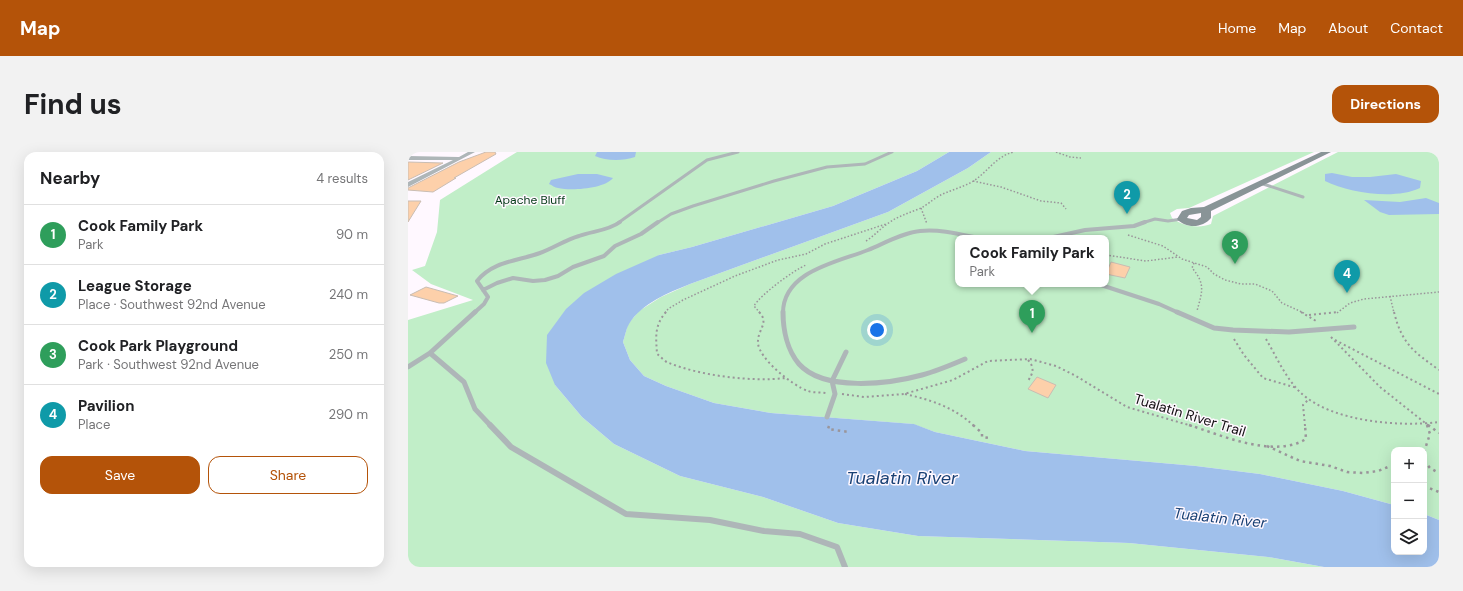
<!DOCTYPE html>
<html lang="en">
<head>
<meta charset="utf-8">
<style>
	:root { --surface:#fff; --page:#f2f2f2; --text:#202124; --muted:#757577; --line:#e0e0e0; --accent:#b45309 }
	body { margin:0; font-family:"DM Sans",sans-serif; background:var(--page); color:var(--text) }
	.controls { position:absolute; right:12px; bottom:12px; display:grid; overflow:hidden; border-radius:8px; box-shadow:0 4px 16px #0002 }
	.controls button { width:36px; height:36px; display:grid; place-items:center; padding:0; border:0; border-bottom:1px solid var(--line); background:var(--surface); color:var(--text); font:20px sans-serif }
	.you { position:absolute; left:469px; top:178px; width:14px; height:14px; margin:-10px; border:3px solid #fff; border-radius:50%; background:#1a73e8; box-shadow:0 0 0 6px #1a73e833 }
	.badge { display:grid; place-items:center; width:26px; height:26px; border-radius:50%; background:var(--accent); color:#fff; font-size:13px; font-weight:700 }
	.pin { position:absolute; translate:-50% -33px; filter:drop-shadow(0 1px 2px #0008) }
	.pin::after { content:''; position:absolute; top:21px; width:14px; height:12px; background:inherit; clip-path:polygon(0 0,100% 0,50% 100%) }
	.popup { position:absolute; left:547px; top:83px; width:154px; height:52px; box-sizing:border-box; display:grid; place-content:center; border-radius:8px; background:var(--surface); filter:drop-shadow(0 1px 3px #0005); font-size:13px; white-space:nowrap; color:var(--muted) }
	.popup b { font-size:15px; color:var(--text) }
	.popup::after { content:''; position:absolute; left:50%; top:100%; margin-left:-8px; border:8px solid transparent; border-top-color:var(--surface) }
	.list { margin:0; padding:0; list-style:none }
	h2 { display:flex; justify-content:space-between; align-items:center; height:52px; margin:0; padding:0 16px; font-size:17px }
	h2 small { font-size:13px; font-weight:400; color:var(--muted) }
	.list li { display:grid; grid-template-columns:26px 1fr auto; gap:12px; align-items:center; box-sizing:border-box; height:60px; padding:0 16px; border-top:1px solid var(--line) }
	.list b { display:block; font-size:15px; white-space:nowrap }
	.list p { margin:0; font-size:13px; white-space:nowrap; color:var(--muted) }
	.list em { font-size:13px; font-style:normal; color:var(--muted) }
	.actions { display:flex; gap:8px; padding:12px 16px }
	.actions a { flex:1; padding:9px 0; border:1px solid var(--accent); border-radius:12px; text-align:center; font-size:14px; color:var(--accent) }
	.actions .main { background:var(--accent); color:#fff }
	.icon { flex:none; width:22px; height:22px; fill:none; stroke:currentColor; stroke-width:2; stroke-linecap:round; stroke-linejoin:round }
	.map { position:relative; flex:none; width:1031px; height:415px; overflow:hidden; border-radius:12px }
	header { display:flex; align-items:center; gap:24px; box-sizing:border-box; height:56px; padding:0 20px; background:var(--accent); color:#fff }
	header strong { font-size:19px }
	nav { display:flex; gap:22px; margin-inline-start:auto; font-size:14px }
	.intro { display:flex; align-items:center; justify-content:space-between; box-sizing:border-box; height:96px; padding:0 24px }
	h1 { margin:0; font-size:28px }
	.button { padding:10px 18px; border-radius:12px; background:var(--accent); color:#fff; font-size:14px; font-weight:700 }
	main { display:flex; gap:24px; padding:0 24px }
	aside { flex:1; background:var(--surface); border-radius:12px; box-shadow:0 4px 16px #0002 }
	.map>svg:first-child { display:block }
	.green { fill:#c1eec8; fill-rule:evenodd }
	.water { fill:#a0c0eb }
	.building { fill:#fdd0aa; stroke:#c9bdb3 }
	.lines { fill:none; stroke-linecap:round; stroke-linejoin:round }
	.path-far2 { stroke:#9a959a; stroke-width:1.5; stroke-dasharray:1.5 2; stroke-linecap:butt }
	.path-far1 { stroke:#9a959a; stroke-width:2; stroke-dasharray:2 3; stroke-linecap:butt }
	.path { stroke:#9a959a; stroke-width:2.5; stroke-dasharray:2.5 4; stroke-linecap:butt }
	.lane-far3 { stroke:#aeb6b8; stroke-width:3 }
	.lane-far2 { stroke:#aeb6b8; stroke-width:4 }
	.lane-far1 { stroke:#aeb6b8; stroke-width:5 }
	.lane { stroke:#aeb6b8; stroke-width:6 }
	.street { fill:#aeb6b8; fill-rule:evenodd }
	.secondary { fill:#899497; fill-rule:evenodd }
	.labels { text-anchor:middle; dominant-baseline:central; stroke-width:3; stroke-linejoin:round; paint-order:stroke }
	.far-park-label { font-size:12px; fill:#033916; stroke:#fff8ff }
	.street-label { font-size:14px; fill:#130f12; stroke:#fff8ff }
	.water-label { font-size:15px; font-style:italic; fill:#184074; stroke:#fff8ff }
	.near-water-label { font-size:18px; font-style:italic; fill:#184074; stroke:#fff8ff }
</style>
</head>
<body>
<header>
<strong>Map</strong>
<nav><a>Home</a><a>Map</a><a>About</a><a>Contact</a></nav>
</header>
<div class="intro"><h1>Find us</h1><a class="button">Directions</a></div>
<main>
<aside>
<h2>Nearby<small>4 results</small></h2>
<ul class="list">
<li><span class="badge" style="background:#2e9e5b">1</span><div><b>Cook Family Park</b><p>Park</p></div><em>90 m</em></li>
<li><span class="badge" style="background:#0f9aa8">2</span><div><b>League Storage</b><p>Place · Southwest 92nd Avenue</p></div><em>240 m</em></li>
<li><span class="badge" style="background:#2e9e5b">3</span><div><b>Cook Park Playground</b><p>Park · Southwest 92nd Avenue</p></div><em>250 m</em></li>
<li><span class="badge" style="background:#0f9aa8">4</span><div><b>Pavilion</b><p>Place</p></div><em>290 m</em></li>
</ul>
<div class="actions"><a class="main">Save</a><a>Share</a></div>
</aside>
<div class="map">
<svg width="1031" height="415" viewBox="0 0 1031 415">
	<rect width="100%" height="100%" fill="#fff8ff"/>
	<path class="green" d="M109,0h432l-32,19 -84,35 -141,41 -33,8 -104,130 27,32 32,27 66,32 83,21 75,26 80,13 211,7 139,14 56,10h-916v-247l65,-20 -42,-16 -19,-14 13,-4 12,-34 3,-32z
		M583,0h323l-125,56 -12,1 -7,4 2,5c10,8 27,11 39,6l2,-8 125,-64h101v368l-15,-6v-64h-30v55l-51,-14 -83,-17 -64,-8 -171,-15 -90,-19 -22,-8 -142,-11 -57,-10 -48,-17 -22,-10 -14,-16 -7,-18 5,-18 11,-13 22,-14 29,-13 198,-72 80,-44zM550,86h148v46h-148z"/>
	<path class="water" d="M189,0h39l-1,5c-12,4 -29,4 -40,-1z
		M541,0h42l-23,16 -80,44 -198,72c-22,9 -48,19 -61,40 -3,5 -4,12 -6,18l7,18 14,16 22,10 48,17 57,10 143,11 21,8 90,19 171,15 64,8 83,17 51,14v47h30v-38l15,6v47h-115l-56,-10 -139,-14 -211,-7 -80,-13 -75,-26 -83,-21 -66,-32 -32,-27 -27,-32 -9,-22 1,-28 19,-26 18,-16 32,-19 43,-19 33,-8 141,-41 84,-35z
		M924,21l20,4h18l26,-3 25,7 -1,7c-25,12 -71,5 -95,-7v-7z
		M170,22h19l16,4c-9,11 -42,13 -55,10 -3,0 -6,-3 -9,-4l2,-4z
		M1018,46l13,5v11l-50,1 -9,-3 -16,-12 36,2z"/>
	<path class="building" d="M78,0h9l1,2 -42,24h2l-23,14 -25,-2v-2l51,-26z
		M0,10l35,1 -35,17z
		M0,49h13l-13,21z
		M703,110l19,5 -5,11 -19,-4z
		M18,135l32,9 -14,7h-5l-29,-8z
		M629,225l19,8 -8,13 -20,-9z"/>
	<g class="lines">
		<path class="path-far2" d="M648,0l14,5 11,1
			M565,29l28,6 40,14 20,2 5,6
			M513,56l6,16
			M720,83l35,11 19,13 25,8 7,7 11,6 16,4h14l17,7 10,12 22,10
			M458,89c8,-5 14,-12 21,-17 11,-8 22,-11 34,-16 6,-3 11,-8 18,-12 9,-5 21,-8 31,-13 17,-9 25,-27 44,-31
			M698,103l40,6 32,-4
			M786,111l-2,5c14,16 10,24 5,43
			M982,144l4,17
			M257,161l3,-4 15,-9 52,-24 43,-16 28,-6 19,-10 61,-20
			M352,161l-6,-7c6,-11 40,-36 52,-41
			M929,161l13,-10 14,-4 75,-7"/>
		<path class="path-far1" d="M258,160c-12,14 -10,25 -9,42 4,3 8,8 12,9 33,13 82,19 117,15
			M351,160c11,11 -2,18 -1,31 1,16 35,43 50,48 5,2 12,1 18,2
			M893,160l15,9
			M986,160c8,32 19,39 45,58
			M901,163l29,-3
			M923,185l49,50 49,39
			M826,187l10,16 19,23 34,10
			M858,187c10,17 20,40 35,54 31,29 99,34 138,29
			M927,188l104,54
			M620,208c7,8 5,13 0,21
			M434,242l22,3 40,-3 49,-14 35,-19 42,-2 26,7 20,10 51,31 65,19
			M497,242c26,6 49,13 69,32
			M897,274l-2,-21 6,-6"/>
		<path class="path" d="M565,273l9,8v4l8,1
			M781,273c32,10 85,34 117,14l-1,-14
			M1020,273l11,8
			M421,274l-1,3 21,3
			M859,294l33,15 30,5 17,6 16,1 15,-2 10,-4 6,1
			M1016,300l6,-18 -3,-9
			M1016,309l6,7 9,5
			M1016,334l15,6"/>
		<path class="lane-far3" d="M852,31l43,14
			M210,71l89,-63 31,-8
			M249,71l14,-9 22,-8 81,-25 53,-14 38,-3 27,-12
			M734,71l13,-4 13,2 14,-2"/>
		<path class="lane-far2" d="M641,86l36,-8 49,-4 11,-4
			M690,132l61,20 20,9
			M75,138l14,-7 16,-5 20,3 12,-1 13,-4 15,-9 31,-11 11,-10 26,-12 17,-12
			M66,161l10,-9 4,-7 -11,-16c16,-20 41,-20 63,-28 14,-5 25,-13 39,-17 13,-5 29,-5 41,-14
			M375,161c0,-42 55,-51 85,-63 17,-7 34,-17 52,-19 20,-2 39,3 58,7"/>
		<path class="lane-far1" d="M375,160c0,17 4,38 16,52 25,28 90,20 123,11 15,-4 29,-10 43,-16
			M769,160l37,16 19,2 56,2 65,-5
			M22,201l34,29 11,27 16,17
			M0,215l22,-14 45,-41
			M419,265l8,-23 -3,-13 14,-29"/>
		<path class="lane" d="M82,273l21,22 115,67 84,6 54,11 36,3 37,13 8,20"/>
		<path class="street" d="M60,0h7l-67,35v-5l45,-22h-45v-4l51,1z"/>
		<path class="secondary" d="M913,0h10l-120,59v7c-8,10 -25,11 -34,1l5,-8 9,-3 13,-1zM793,61v4l-4,3 -10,-2 2,-3z"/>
	</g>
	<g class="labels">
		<g class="far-park-label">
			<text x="122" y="48">Apache Bluff</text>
		</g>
		<g class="street-label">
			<text transform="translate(782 263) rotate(17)">Tualatin River Trail</text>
		</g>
		<g class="water-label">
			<text transform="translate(812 366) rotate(6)">Tualatin River</text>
		</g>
		<g class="near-water-label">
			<text x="494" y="326">Tualatin River</text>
		</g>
	</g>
</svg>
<div class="controls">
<button>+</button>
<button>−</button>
<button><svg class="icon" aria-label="layers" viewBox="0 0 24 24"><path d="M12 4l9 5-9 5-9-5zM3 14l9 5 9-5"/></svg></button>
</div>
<div class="you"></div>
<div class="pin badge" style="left:624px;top:181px;background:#2e9e5b">1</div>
<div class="popup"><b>Cook Family Park</b>Park</div>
<div class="pin badge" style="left:719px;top:62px;background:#0f9aa8">2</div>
<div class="pin badge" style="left:827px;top:112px;background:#2e9e5b">3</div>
<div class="pin badge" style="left:939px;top:141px;background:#0f9aa8">4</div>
</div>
</main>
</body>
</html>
